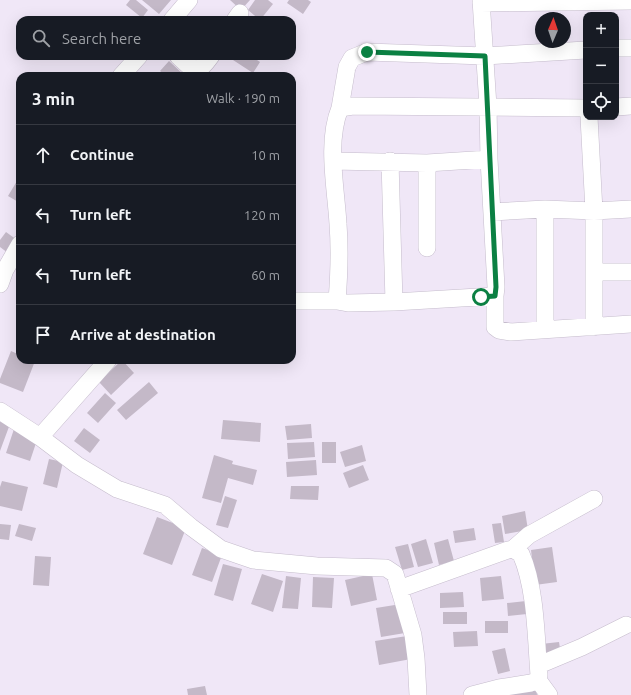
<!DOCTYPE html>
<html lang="en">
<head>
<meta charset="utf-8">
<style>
	:root { --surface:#171b24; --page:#20242c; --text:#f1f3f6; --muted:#9ea1a6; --line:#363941 }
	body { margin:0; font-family:Ubuntu,sans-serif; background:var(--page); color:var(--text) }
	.controls { position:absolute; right:12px; top:12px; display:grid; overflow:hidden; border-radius:8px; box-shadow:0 4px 16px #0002 }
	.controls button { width:36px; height:36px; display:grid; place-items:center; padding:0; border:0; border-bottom:1px solid var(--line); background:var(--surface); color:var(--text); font:20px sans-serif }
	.compass { position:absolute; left:535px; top:12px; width:36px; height:36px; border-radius:50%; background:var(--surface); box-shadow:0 4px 16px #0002; rotate:2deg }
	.stop { position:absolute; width:12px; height:12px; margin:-9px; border:3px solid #0b8043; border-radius:50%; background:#fff }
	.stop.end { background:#0b8043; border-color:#fff; box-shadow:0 1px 4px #0008 }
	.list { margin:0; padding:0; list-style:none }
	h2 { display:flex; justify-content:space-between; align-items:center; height:52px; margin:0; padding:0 16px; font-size:17px }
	h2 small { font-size:13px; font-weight:400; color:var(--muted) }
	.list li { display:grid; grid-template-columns:26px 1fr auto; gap:12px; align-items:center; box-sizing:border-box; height:60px; padding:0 16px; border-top:1px solid var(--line) }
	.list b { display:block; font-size:15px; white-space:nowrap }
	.list em { font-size:13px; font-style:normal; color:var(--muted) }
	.icon { flex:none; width:22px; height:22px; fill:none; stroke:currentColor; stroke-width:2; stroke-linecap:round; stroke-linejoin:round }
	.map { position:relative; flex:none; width:631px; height:695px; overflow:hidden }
	.search { position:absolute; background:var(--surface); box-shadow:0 4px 16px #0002; left:16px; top:16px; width:280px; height:44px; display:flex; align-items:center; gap:10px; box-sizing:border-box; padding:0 14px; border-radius:12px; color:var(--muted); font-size:15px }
	.panel { position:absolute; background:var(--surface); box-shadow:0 4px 16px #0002; left:16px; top:72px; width:280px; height:292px; border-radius:12px }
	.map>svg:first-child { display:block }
	.building { fill:#c4b9c8 }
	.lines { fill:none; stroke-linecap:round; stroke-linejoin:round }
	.minor-casing { stroke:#c5bccc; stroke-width:18 }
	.minor { stroke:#fff; stroke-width:17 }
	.route { stroke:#0b8043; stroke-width:5 }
</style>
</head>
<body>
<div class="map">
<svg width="631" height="695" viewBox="0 0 631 695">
	<rect width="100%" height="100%" fill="#f0e7f7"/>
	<path class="building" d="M130,0h6l12,10 -6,8 -16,-13z
		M142,0h29l-12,14z
		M230,0h20l-9,10z
		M255,0h13l5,4 -13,16 -12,-10z
		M289,0h19l3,2 -8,12 -16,-11z
		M235,56h16l9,6 -7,11 -20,-13z
		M169,61l15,14 -2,1h-16l-6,-5z
		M20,176v27l-12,-7z
		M6,232l11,8 -9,13 -8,-6v-7z
		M11,351l9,4v5l15,1 -12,31 -23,-9v-4z
		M122,360l12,13 -23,22 -12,-13z
		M149,382l9,11 -32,27 -9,-10z
		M105,393l11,10 -18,20 -11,-10z
		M223,420l38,3 -1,19 -39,-3z
		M0,421l10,3 -10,27z
		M311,424l1,14 -25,2 -2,-14z
		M84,428l16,12 -10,13 -16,-12z
		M14,429l24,8 -8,24 -24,-8z
		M314,442l1,15 -27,2 -1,-16z
		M322,442h14v21h-14z
		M362,445l4,16 -21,6 -5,-15z
		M214,455l19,6 -1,3 25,6 -4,15 -25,-7 -7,25 -19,-5z
		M49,459l14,3 -6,26 -14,-4z
		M316,460l1,15 -30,2 -1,-15z
		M363,465l6,15 -20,8 -6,-15z
		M2,481l26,6 -6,24 -22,-5v-19z
		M291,486h28l-1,14 -28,-1z
		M225,496l12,4 -9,28 -12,-3z
		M525,511l3,19 -23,4 -3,-18z
		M157,517l29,11 -14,37 -29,-11z
		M501,523l3,19 -9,1 -3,-19z
		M0,524l11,1 -2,15 -9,-1z
		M19,524l17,4 -4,13 -17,-5z
		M474,528l2,12 -21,3 -2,-12z
		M426,539l7,24 -15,4 -7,-23z
		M448,539l6,22 -15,4 -5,-22z
		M408,544l6,23 -12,3 -7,-23z
		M552,547l5,35 -22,3 -4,-35z
		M202,548l20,7 -10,27 -20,-7z
		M35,556l16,1 -2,29 -16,-1z
		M223,564l19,5 -9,32 -19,-6z
		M262,574l21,7 -10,31 -22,-8z
		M372,574l5,26 -26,6 -6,-26z
		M286,576l15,2 -3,31 -16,-1z
		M501,576l3,23 -22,2 -2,-23z
		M313,577l21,1 -2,30 -20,-1z
		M463,592l1,15 -24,1v-15z
		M526,601l1,13 -19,2 -1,-13z
		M401,604l4,29 -24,4 -5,-29z
		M443,612h24v12h-24z
		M485,621h23v12h-23z
		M477,631l1,15 -24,1 -1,-15z
		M407,636l4,23 -32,6 -4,-24z
		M559,642l2,13 -19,2 -1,-13z
		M505,648l5,23 -12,3 -6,-23z
		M205,686l2,9h-19l-1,-6z
		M536,688l1,7h-27v-5z"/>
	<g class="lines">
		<defs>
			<path id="minor" d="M481,0l7,106 1,53 7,128 -1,9 -101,6 -46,1 -11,-2c2,-25 3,-52 1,-77 -2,-36 -12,-82 2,-116l13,-2 233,2
				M481,3l150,-2
				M172,20l17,-20
				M235,20l5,-7
				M616,48h15
				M178,56c15,14 19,20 33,0
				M121,76l18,-20
				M616,107l15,-1
				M340,108l7,-41 5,-9 15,-6 118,4 101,-6
				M589,117l5,94v116
				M333,161l94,2 62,-4
				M390,161l4,141
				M427,163v85
				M492,212l53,-3 49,2 37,-2
				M595,272h36
				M0,284l5,-14 15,-26
				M495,296v31l4,3 12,2 120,-8
				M292,301h45
				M545,330v-121
				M0,411l40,26 37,28 40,24 48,16 26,22 30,22 32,11 64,6 69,2 9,6 18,61 3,23 2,37
				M40,437l68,-77
				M513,549l16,-14 65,-36
				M399,589l109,-39 5,-1 8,5c15,34 15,84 18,121l-1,5 -7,3 -32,5 -27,7
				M539,665l43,-18 44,-22
				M538,680l11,15"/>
		</defs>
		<use href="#minor" class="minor-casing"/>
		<use href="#minor" class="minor"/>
	</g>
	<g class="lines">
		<path class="route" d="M367,52l118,4 11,231 -1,9 -14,1"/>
	</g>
</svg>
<div class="controls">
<button>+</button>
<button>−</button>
<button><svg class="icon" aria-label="locate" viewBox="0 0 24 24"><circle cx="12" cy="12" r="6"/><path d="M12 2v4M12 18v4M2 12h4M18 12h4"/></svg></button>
</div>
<svg class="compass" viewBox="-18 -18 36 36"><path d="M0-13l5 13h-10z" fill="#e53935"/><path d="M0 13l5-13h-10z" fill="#9ea1a6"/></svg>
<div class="stop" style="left:481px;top:297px"></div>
<div class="stop end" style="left:367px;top:52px"></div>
<div class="search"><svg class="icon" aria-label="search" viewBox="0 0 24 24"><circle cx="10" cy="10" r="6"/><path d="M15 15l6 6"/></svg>Search here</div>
<section class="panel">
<h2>3 min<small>Walk · 190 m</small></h2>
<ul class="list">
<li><svg class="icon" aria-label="ahead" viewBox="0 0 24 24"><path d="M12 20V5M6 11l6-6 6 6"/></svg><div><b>Continue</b></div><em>10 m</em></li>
<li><svg class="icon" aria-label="left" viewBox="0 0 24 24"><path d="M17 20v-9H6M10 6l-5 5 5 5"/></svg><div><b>Turn left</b></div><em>120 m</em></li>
<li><svg class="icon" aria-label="left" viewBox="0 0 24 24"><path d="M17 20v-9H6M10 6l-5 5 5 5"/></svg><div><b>Turn left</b></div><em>60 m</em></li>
<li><svg class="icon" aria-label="arrive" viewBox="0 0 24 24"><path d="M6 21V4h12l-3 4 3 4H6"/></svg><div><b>Arrive at destination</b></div></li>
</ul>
</section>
</div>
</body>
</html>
